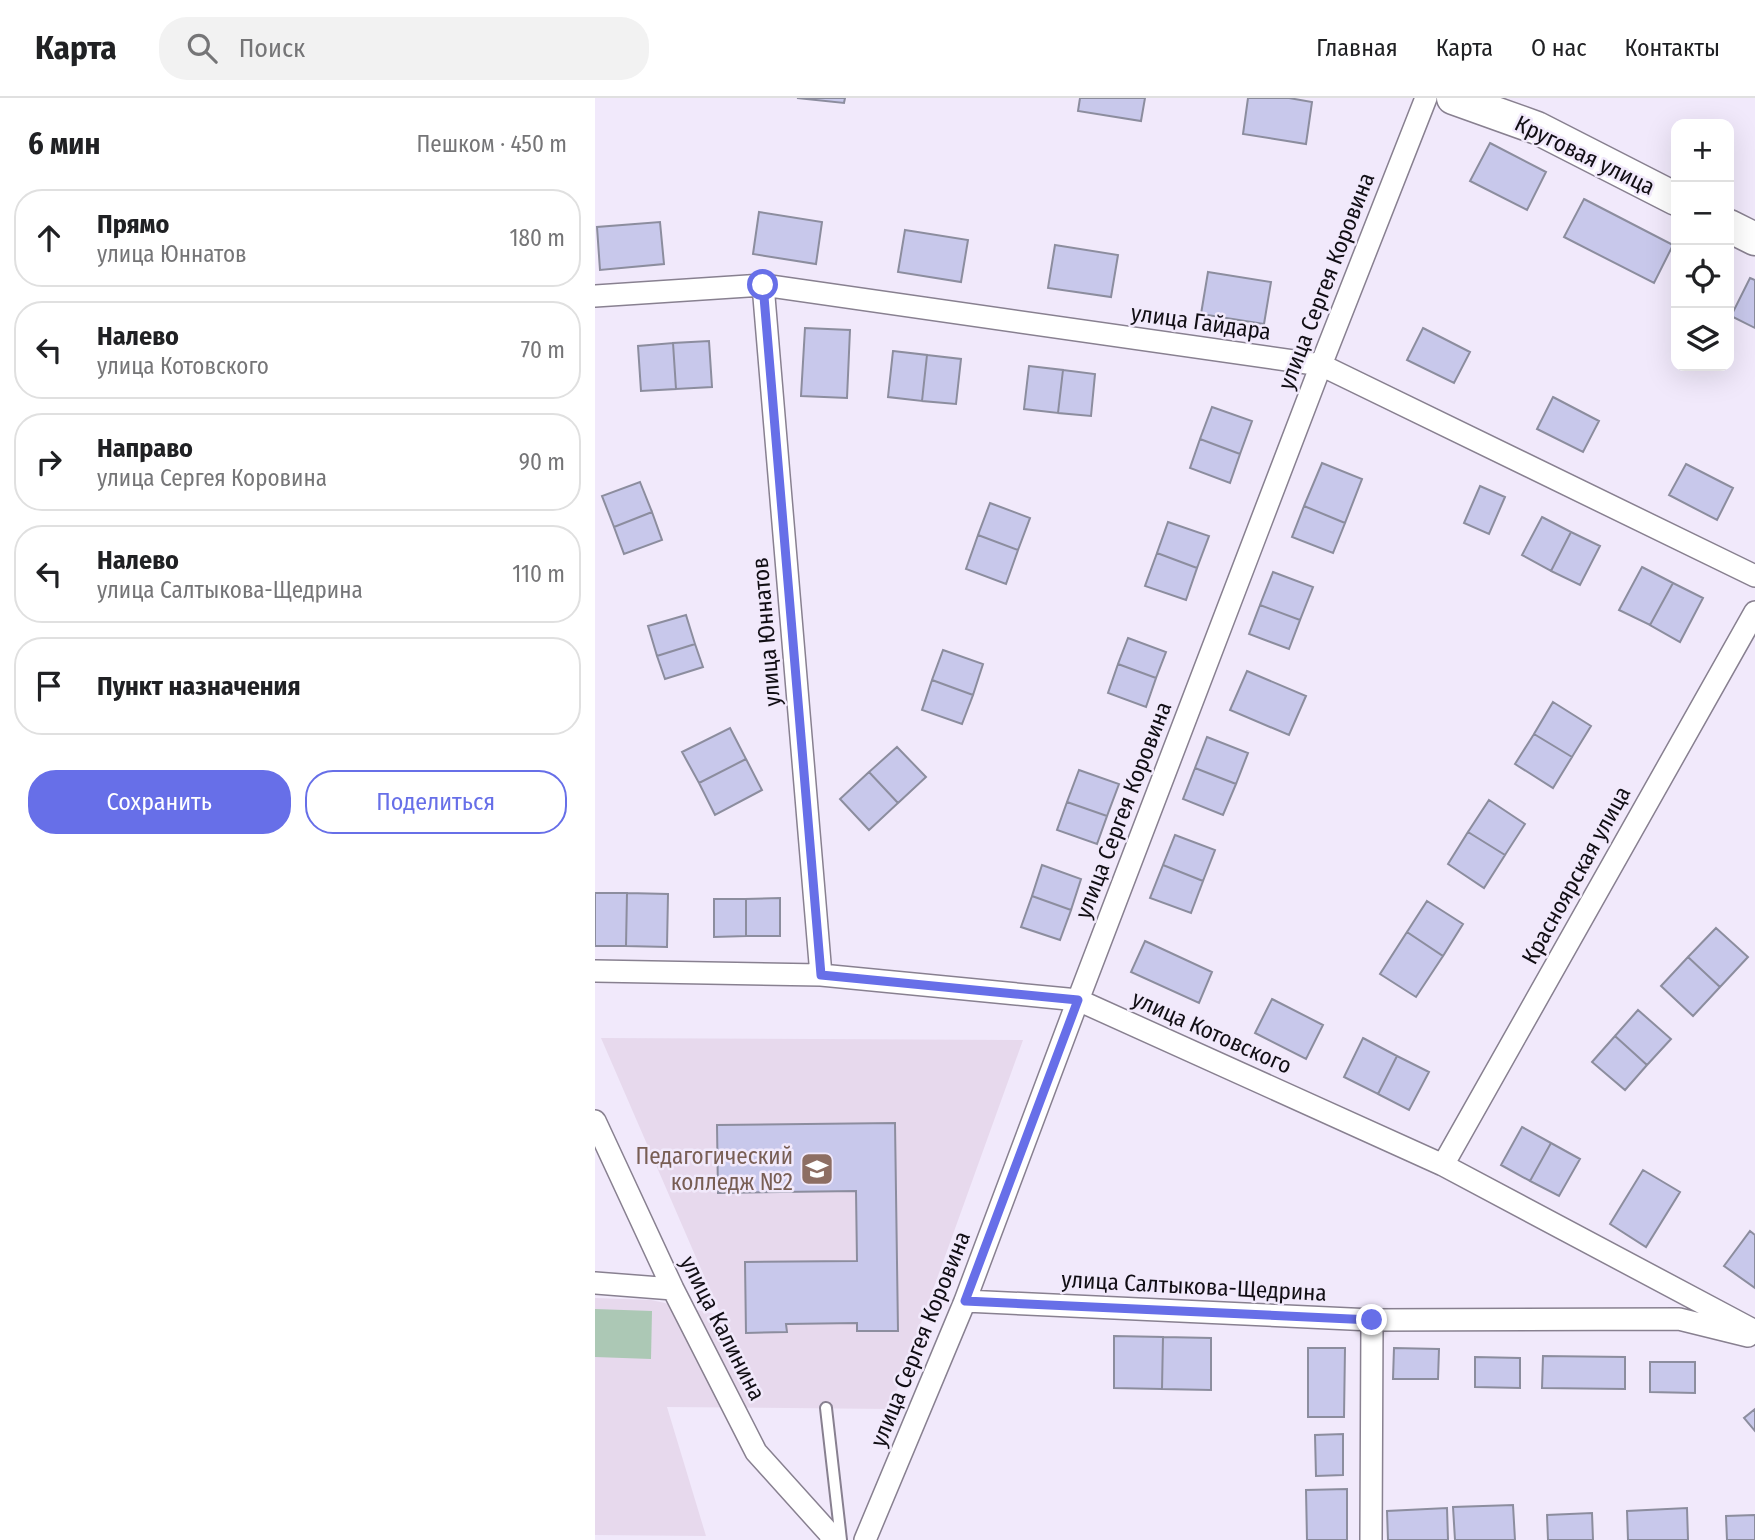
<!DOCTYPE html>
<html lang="ru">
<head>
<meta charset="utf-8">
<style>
	:root { --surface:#fff; --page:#f2f2f2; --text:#202124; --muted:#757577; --line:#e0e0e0; --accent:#676fe8 }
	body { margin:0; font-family:"Fira Sans Condensed",sans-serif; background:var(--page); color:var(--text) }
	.controls { position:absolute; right:21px; top:21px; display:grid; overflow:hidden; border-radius:14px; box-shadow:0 7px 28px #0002 }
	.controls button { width:63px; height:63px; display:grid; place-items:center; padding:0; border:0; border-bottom:2px solid var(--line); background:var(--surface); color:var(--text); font:35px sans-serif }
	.stop { position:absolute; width:21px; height:21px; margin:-16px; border:5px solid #676fe8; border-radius:50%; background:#fff }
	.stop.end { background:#676fe8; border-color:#fff; box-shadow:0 2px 7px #0008 }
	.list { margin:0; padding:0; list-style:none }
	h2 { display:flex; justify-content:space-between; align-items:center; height:91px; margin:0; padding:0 28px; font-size:30px }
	h2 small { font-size:23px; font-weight:400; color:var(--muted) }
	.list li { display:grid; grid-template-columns:46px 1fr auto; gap:21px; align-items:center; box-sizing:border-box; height:98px; margin:0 14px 14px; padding:0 14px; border:2px solid var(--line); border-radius:28px }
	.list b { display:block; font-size:26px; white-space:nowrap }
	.list p { margin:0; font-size:23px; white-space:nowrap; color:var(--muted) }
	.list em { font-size:23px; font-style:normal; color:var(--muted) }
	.actions { display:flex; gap:14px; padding:21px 28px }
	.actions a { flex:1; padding:16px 0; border:2px solid var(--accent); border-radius:28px; text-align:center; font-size:24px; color:var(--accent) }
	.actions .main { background:var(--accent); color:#fff }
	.icon { flex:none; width:38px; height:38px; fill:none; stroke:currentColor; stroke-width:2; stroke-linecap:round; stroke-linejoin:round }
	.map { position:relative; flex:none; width:1160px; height:1442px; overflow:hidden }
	header { display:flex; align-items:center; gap:42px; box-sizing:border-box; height:98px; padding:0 35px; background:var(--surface); border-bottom:2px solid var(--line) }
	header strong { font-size:33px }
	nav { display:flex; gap:38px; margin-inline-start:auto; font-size:24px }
	.search { width:490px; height:63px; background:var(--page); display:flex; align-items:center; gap:18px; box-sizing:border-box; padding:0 24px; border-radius:28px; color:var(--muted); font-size:26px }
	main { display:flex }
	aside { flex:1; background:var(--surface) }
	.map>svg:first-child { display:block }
	.education { fill:#e7d9ed }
	.green { fill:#acc8b5 }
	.building { fill:#c8c8eb; stroke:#8c8d9e; stroke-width:2 }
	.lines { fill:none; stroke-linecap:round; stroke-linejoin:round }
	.lane-casing { stroke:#888090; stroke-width:14 }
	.street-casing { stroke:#888090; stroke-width:24 }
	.secondary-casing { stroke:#888090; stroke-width:35 }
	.lane { stroke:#fff; stroke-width:10 }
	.street { stroke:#fff; stroke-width:21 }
	.secondary { stroke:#fff; stroke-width:32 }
	.route { stroke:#676fe8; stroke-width:9 }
	.labels { text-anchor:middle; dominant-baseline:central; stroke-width:5; stroke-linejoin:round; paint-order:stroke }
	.street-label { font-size:23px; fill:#110e14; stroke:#f1e9fb }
	.education-label { font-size:23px; fill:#785e54; stroke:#f1e9fb; text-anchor:end }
</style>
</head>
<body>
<header>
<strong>Карта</strong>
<div class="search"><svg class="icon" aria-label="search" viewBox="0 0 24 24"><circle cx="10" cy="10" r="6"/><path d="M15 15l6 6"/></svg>Поиск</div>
<nav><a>Главная</a><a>Карта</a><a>О нас</a><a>Контакты</a></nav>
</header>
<main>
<aside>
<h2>6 мин<small>Пешком · 450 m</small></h2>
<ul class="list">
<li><svg class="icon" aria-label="ahead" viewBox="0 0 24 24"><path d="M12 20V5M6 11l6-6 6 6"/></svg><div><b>Прямо</b><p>улица Юннатов</p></div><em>180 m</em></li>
<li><svg class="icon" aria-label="left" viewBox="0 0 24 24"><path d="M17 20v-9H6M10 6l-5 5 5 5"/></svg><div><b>Налево</b><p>улица Котовского</p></div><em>70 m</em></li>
<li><svg class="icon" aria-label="right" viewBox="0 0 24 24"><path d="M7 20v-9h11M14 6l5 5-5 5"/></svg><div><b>Направо</b><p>улица Сергея Коровина</p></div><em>90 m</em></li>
<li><svg class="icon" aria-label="left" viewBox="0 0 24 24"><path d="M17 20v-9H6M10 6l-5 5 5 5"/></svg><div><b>Налево</b><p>улица Салтыкова-Щедрина</p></div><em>110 m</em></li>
<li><svg class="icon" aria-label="arrive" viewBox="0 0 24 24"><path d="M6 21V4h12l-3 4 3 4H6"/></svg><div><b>Пункт назначения</b></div></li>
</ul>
<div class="actions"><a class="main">Сохранить</a><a>Поделиться</a></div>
</aside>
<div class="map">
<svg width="1160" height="1442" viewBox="0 0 1160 1442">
	<rect width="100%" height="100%" fill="#f1e9fb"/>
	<path class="education" d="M6,940l422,2 -133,369 -223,-2 39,129 -111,-1v-237l56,2 70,15z"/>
	<path class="green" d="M0,1211l57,2 -1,48 -56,-2z"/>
	<path class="building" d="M202,0h48l-1,5z
		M485,0h65l-4,23 -63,-10z
		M653,0h41l23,4 -6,42 -63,-10z
		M895,45l56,29 -19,38 -57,-29z
		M989,101l89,46 -19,38 -90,-46z
		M164,114l63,10 -6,42 -63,-10z
		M65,124l4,42 -64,6 -3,-43z
		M310,132l63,10 -7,42 -63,-10z
		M460,147l63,10 -7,42 -63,-9z
		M613,174l63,10 -7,42 -63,-10z
		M1155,180l5,2v48l-24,-12z
		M210,230l45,2 -3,68 -46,-2z
		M828,230l47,24 -16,31 -47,-23z
		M114,243l3,46 -36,2 -3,-46z
		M78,245l3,46 -35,2 -3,-45z
		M298,253l34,4 -5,46 -34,-4z
		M332,257l34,4 -5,45 -34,-3z
		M434,268l34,4 -5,43 -34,-4z
		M468,272l32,4 -4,42 -33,-3z
		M958,299l46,24 -16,31 -46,-23z
		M617,309l40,14 -12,33 -40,-15z
		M605,341l40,15 -10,29 -40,-15z
		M727,365l40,16 -17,44 -41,-17z
		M1091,366l47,24 -16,32 -48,-25z
		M45,384l12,30 -38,15 -12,-31z
		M885,388l25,11 -16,37 -25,-11z
		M395,405l40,15 -12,32 -40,-15z
		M709,408l41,17 -12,30 -41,-16z
		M57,414l10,28 -38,14 -10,-27z
		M947,419l29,15 -20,39 -29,-16z
		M573,424l41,14 -12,32 -40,-15z
		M976,434l29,14 -20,39 -29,-14z
		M383,437l40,15 -12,34 -40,-15z
		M562,455l40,15 -11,32 -41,-14z
		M1047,469l31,16 -23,42 -31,-15z
		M678,474l40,15 -13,33 -40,-15z
		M1078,485l30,15 -23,44 -30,-17z
		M665,507l40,15 -11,29 -40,-15z
		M91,517l9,29 -38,12 -9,-30z
		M533,540l38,14 -10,26 -38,-14z
		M100,546l8,23 -38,12 -8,-23z
		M348,552l40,14 -10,31 -41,-15z
		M523,566l38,14 -10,29 -38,-14z
		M652,573l59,25 -17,39 -59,-25z
		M337,582l41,15 -11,29 -40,-14z
		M958,604l38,24 -19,31 -38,-23z
		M135,630l16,31 -47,24 -17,-31z
		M939,636l38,23 -19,31 -38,-24z
		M612,639l41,16 -12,31 -41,-16z
		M302,649l29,30 -28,26 -29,-31z
		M151,661l16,31 -47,25 -16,-32z
		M600,670l41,16 -13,31 -40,-16z
		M484,672l40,14 -12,32 -40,-14z
		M274,674l29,31 -29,27 -29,-31z
		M894,702l36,24 -20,31 -37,-23z
		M472,704l40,14 -10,28 -40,-14z
		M873,734l37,23 -21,33 -36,-24z
		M580,737l40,15 -12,31 -40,-16z
		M447,767l39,14 -10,31 -39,-14z
		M568,767l40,16 -12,32 -41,-15z
		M0,795h32l-1,53h-31z
		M32,795l41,1 -1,53 -41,-1z
		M437,798l39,14 -11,30 -39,-13z
		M185,800v38h-34v-37z
		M119,801h32v37l-32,1z
		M832,803l36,23 -20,32 -36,-24z
		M1121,830l32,29 -28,30 -32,-30z
		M812,834l36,24 -27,41 -36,-23z
		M550,843l67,31 -13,31 -68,-31z
		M1093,859l32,30 -27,29 -32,-30z
		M677,901l51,26 -17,34 -51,-26z
		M1043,912l33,29 -24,26 -32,-29z
		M1020,938l32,29 -22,25 -33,-28z
		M768,940l34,18 -19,38 -34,-17z
		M802,958l32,16 -20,38 -31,-16z
		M300,1025l3,208h-41v-8l-71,1 1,8 -41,1 -1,-71 112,-1 -1,-70 -138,2 -1,-68z
		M927,1029l29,16 -21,38 -29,-16z
		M956,1045l29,16 -21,37 -29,-15z
		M1048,1072l37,22 -34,55 -36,-23z
		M1155,1133l5,4v53l-31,-22z
		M519,1238l49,1 -1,52 -48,-1z
		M568,1239l48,1v52l-49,-1z
		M713,1250h37l-1,69h-36z
		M799,1250l45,1 -1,30h-45z
		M948,1258l82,1v32l-83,-1z
		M880,1259l45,1v30l-45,-1z
		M1055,1264h45v31l-45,-1z
		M1160,1311v22l-11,-13z
		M748,1336v41l-27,1 -1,-41z
		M752,1391v51h-40l-1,-50z
		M918,1407l2,35h-60l-2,-33z
		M852,1410l1,32h-60l-1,-29z
		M1092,1410l1,32h-60l-1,-29z
		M997,1415l1,27h-45l-1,-25z
		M1160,1417v25h-28l-1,-24z"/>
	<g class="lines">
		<defs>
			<path id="lane" d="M231,1310l15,132"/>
			<path id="street" d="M168,187l58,690
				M0,198l168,-11 558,80 434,211
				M0,873l226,4 257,25 365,165 312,166
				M0,1023l78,168 83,163 73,81 3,7
				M848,1067l312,-553
				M0,1185l78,6
				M370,1203l407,19 307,-1 69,17
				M270,1442l100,-239 113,-301 243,-635 105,-267
				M776,1442l1,-220"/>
			<path id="secondary" d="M858,0l84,30 139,71
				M1134,128l26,13"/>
		</defs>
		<use href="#lane" class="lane-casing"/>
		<use href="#street" class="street-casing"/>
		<use href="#secondary" class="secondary-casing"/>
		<use href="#lane" class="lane"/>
		<use href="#street" class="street"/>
		<use href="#secondary" class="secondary"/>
	</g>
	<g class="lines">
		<path class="route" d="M168,187l58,690 257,25 -113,301 407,19"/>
	</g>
	<defs>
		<symbol id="university-square" viewBox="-11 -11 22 22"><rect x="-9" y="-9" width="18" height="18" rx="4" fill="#8d6e63" stroke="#f1e9fb"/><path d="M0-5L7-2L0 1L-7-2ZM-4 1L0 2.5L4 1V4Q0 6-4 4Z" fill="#fff"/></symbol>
	</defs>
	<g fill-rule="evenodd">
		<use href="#university-square" x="203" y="1052" width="38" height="38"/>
	</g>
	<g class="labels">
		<g class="street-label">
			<text transform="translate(990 57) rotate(26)">Круговая улица</text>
			<text transform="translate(731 183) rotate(-69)">улица Сергея Коровина</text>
			<text transform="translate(606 224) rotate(8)">улица Гайдара</text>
			<text transform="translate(171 534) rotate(-95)">улица Юннатов</text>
			<text transform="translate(528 712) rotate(-69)">улица Сергея Коровина</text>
			<text transform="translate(981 777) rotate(-61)">Красноярская улица</text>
			<text transform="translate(617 934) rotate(24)">улица Котовского</text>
			<text transform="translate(599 1188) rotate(3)">улица Салтыкова-Щедрина</text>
			<text transform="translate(128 1230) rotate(63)">улица Калинина</text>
			<text transform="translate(325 1241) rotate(-68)">улица Сергея Коровина</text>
		</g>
		<g class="education-label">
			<text x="198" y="1058">Педагогический<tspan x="198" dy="26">колледж №2</tspan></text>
		</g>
	</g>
</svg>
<div class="controls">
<button>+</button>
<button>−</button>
<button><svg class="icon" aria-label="locate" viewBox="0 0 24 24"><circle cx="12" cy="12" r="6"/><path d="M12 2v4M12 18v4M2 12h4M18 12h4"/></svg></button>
<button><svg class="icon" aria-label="layers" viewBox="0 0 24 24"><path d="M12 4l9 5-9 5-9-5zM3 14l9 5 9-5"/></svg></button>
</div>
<div class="stop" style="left:168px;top:187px"></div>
<div class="stop end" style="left:777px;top:1222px"></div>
</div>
</main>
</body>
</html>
